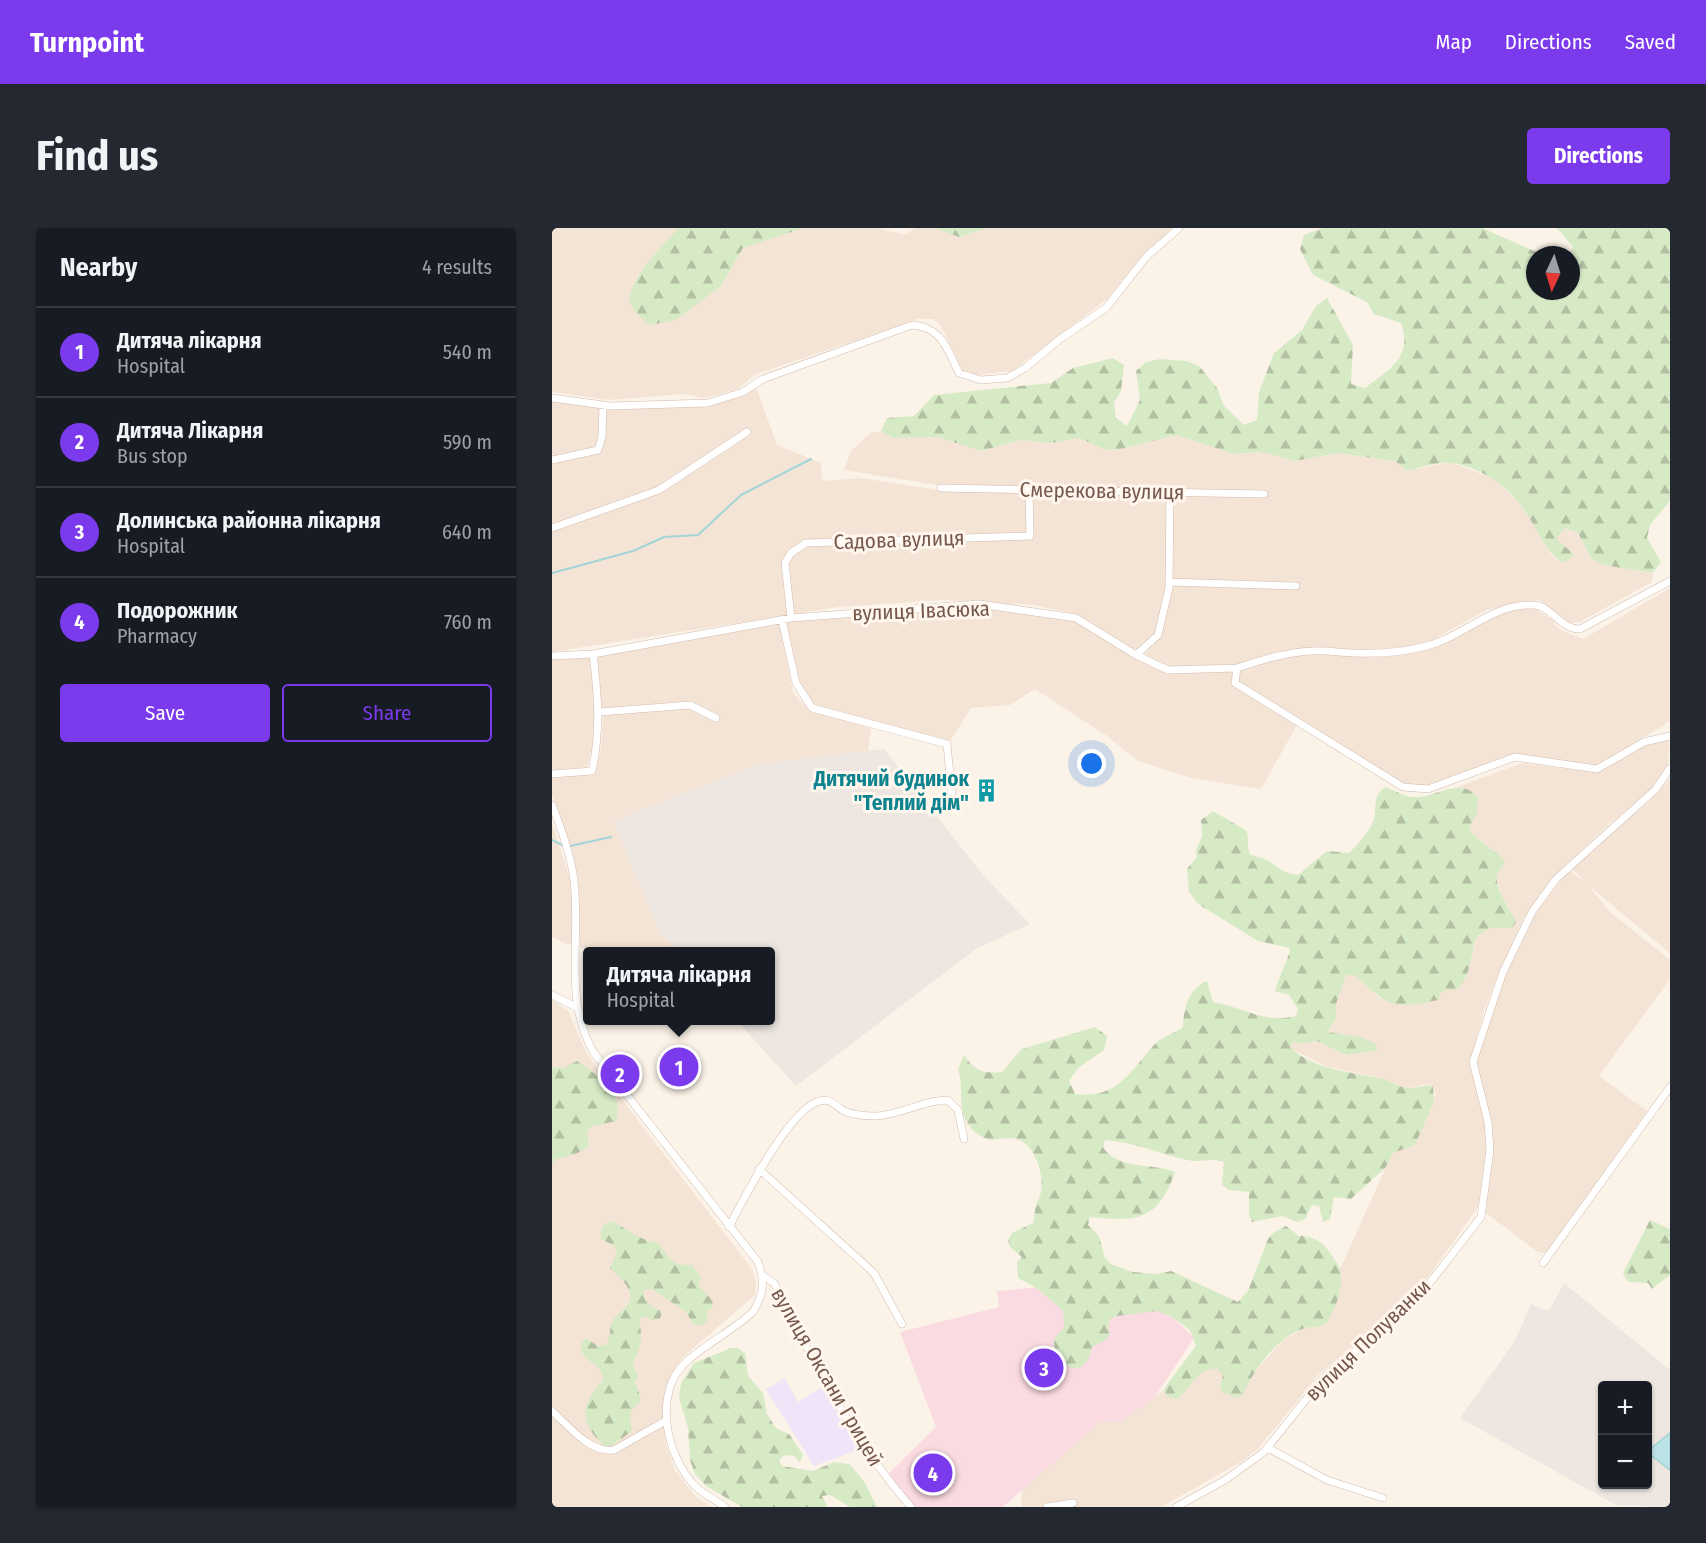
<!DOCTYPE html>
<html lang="en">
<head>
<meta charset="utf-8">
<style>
	:root { --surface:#171b24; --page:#242831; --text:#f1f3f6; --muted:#9ea1a6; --line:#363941; --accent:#7c3aed }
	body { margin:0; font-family:"Fira Sans Condensed",sans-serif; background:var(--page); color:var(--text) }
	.controls { position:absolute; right:18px; bottom:18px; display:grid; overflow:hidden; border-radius:6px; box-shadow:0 2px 4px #0004 }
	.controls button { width:54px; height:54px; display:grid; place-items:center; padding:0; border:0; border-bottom:2px solid var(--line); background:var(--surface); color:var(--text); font:30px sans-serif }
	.compass { position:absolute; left:974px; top:18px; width:54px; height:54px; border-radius:50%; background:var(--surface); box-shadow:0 2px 4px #0004; rotate:184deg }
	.you { position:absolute; left:540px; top:536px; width:21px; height:21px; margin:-15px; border:4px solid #fff; border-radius:50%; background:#1a73e8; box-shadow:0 0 0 9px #1a73e833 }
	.badge { display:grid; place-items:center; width:39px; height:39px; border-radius:50%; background:var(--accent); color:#fff; font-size:20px; font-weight:700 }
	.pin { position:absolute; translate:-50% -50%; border:3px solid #fff; box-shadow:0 2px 6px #0006 }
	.popup { position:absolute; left:31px; top:719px; width:192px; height:78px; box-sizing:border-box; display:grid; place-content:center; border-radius:6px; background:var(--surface); filter:drop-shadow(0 2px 4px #0005); font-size:20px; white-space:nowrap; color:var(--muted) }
	.popup b { font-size:22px; color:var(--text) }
	.popup::after { content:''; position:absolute; left:50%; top:100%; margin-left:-12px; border:12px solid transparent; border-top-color:var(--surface) }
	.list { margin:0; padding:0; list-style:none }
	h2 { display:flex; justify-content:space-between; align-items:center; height:78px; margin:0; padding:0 24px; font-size:26px }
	h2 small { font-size:20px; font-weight:400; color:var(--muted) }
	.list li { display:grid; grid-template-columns:39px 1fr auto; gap:18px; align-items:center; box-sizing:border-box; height:90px; padding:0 24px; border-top:2px solid var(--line) }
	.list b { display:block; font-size:22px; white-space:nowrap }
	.list p { margin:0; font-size:20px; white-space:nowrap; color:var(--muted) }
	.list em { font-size:20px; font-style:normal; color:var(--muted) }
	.actions { display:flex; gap:12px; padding:18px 24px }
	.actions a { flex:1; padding:14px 0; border:2px solid var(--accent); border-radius:6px; text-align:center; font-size:21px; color:var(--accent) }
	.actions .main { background:var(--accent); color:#fff }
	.map { position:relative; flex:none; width:1118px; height:1279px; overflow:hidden; border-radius:6px }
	header { display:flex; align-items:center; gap:36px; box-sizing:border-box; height:84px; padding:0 30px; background:var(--accent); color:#fff }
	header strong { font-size:28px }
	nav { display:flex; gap:33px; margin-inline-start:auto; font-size:21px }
	.intro { display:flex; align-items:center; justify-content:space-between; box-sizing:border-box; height:144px; padding:0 36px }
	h1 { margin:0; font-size:42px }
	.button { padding:15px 27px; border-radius:6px; background:var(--accent); color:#fff; font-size:21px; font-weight:700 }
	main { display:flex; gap:36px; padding:0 36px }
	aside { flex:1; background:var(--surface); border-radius:6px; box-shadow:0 2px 4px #0004 }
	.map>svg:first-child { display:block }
	.residential { fill:#f4e4d6 }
	.industrial { fill:#ede6e1; fill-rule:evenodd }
	.education { fill:#f0e4f9 }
	.medical { fill:#fadbe1 }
	.forest { fill:url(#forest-firs) }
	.water { fill:#bce3e6; stroke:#a2d4d8; stroke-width:1.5 }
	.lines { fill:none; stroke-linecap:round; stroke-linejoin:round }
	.stream { stroke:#a2d4d8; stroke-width:2 }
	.minor-casing { stroke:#d0bcb0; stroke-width:8 }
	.minor { stroke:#fff; stroke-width:7 }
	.labels { text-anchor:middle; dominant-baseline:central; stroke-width:6; stroke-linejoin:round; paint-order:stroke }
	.street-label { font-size:21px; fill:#76584c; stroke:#fff7ee }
	.culture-label { font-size:21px; font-weight:bold; fill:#0d838f; stroke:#fff7ee; text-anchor:end }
</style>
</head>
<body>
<header>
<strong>Turnpoint</strong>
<nav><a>Map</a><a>Directions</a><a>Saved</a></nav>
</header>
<div class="intro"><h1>Find us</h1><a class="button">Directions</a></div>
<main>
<aside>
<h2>Nearby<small>4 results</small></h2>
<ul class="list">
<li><span class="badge">1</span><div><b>Дитяча лікарня</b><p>Hospital</p></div><em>540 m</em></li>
<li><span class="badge">2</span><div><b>Дитяча Лікарня</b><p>Bus stop</p></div><em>590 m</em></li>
<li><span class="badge">3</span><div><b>Долинська районна лікарня</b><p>Hospital</p></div><em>640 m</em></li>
<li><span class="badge">4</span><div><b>Подорожник</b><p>Pharmacy</p></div><em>760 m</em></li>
</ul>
<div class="actions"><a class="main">Save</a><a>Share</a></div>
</aside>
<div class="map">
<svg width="1118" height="1279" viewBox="0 0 1118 1279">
	<defs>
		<pattern id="forest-firs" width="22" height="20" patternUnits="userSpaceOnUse" patternTransform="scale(1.5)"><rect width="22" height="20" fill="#d7eac6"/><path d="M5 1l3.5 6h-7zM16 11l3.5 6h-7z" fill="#b3c0a3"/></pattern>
	</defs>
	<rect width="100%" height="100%" fill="#fcf3e8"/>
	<path class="residential" d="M0,0h126l-43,53 86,5 22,-38 61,-20h73l28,7 10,-7h20l24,9 28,-9h185l-37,36 -28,35 -95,72 -36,4 -14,-6 -21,-43 -8,-7h-15l-164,56 -16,14 -34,9 -19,-4 -77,6 -56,-8z
		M204,159l21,58 44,18 1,18 39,-3 77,12 230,5 -2,88 -10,51 -20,16 -57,-35 -45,-10 -92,-5 -103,7 -287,45v-252l58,9 99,-4z
		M329,203l12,7 45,-1 43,14 40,-11 29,3 29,-5 27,12 15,-1 56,-14 57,19 29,-2 32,9 43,-8 57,8 11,10 44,-9 40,15 12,9 20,20 30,50 11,7 12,-8 -20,-16 9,-11 14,5 13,25 12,7 50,8 -1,9 -72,40 -10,1 -31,-23 -52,10 -57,31 -19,5 -26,4 -74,-2 -34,4 -41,14 -67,2 -26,-12 18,-20 10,-52 2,-94 -236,-5 -93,-15 7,-19 19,-18z
		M1118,360v133l-73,45 -83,-11 -86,31 -25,-1 -166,-104 2,-10 42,-14 148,-9 30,-11 27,-18 37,-11 12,1 15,9 10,12 23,9z
		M428,379l95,13 92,53 66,-1v15l64,38 -36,64 -70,-11 -53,-17 -31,-25 -72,-47 -25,16 -39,3 -22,35 -130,-36 -7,-3 -11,-17 -16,-66 139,-12z
		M227,395l14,70 11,12 67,24 -3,22 -109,13 -99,169 14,16 -94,-1 -2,-71 -7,-31 -19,-52v-18l42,-2 7,-24 2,-34 -7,-61z
		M0,429h36l3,2 6,52 -2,28 -8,28 -35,3z
		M1118,503l-2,33 -12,21 -48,40 -51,48 -32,43 -28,61 -14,37 -13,47 15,61 2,24 -9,61 -64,90 -95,77 -61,75 -14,11 -83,47h-140l1,-20 78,-65h19l45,-32 4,7 16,-4 14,-19 14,-6 7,1 4,7 -3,8 23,11 5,-15 34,-39 22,-13 16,-2 19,-33 1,-24 46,-102 7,-14 22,-8 21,-51 -3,-8 -7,-2 -15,4 -15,-2 -15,-8 -56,-12 -35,-18 3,-7 8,3 16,-3 29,14 14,-18 -32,-4 8,-14v-15l10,-29h9l24,23 62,-5 7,-4 22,-25 7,-28 12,-8 20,-22 -5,-5 -7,-21v-7l8,-13 -35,-28v-6l7,-13 -4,-21 -16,-5 65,-24 70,9 9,-2z
		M1118,551v174l-82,-68 22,27 60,48v19l-71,97 48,35 -97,138 -6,4 -6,-1 -52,-39 7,-80 -17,-72 22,-72 38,-76 33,-43 16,12 -14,-14 78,-66z
		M0,595l20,62 1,57 -5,3 -16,-8z
		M0,772l16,11 19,43 165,215 4,11 -1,15 -72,62 -14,23 -6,24 2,37 10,29 21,27 16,10h-160z"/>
	<path class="industrial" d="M332,521l99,126 47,49 -54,25 -180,137 -59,-65 34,-1v-68l-94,-1 -17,-18 -47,-112 146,-57z
		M1012,1055l106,87v137l-54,-2 -156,-87 55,-77 16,-37 18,7zM1050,1158h46v98h-46z"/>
	<path class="education" d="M233,1150l13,24 25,-16 35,64 -44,16 -48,-77z"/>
	<path class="medical" d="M489,1059l108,19 26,13 19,19 -40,60 -35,24h-19l-97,85h-88l-28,-32 49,-48 -36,-95 99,-25 -2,-16z"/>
	<path class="forest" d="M126,0h126l-61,20 -22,38 -45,34 -26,5c-6,-5 -16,-13 -19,-20 -9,-20 34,-61 47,-77z
		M383,0h52l-28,9z
		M771,0h159l61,27h-8v36h36l-2,-36 4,-8 -16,-19h113v273l-20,24 -3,13 14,24 -8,11 -50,-8 -12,-7 -13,-25 -13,-5 -9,11 19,16 -12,8c-17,-11 -24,-30 -35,-47 -15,-27 -46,-49 -77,-53 -13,-2 -32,5 -45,8l-11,-10 -57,-8 -43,8 -32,-9 -29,2 -57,-19 -56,14 -15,1 -27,-12 -29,5 -29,-3 -40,11 -43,-14 -45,1 -12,-7 6,-13 27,-2 20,-21 117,-12 22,-15 40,-10 11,7 -3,26 -7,12 2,15 11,8 13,-26 -4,-29 10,-9 14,-3 27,2 13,6 17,21 7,18 20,19 13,-5 2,-28 15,-39 28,-23 14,-24 11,-8 26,47 -2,39 14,4c25,-19 48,-31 36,-65l-27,-9 -7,-12 -54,-27 -13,-26 4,-14z
		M833,559c9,3 20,10 28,10 23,2 45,-22 65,0l-1,16 -7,13v6l35,28c-2,6 -4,8 -7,13 -6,11 13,38 18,49l-4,6h-23l-12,8c-7,17 -5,41 -21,54l-8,-1 -7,4 -3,7c-45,10 -51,6 -83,-25h-9l-10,29v15l-8,13 32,5 15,6 3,7 -32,5 -29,-14 -16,3 -8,-3 -3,6c22,22 60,25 89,31 11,2 19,10 31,10 9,0 14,-4 23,-2l1,15 -19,44 -22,8 -7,14 -35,32 -17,-2 -4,22 -7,3 -4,-16 -7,-1 -7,14 -7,3 -16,-6 -30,6 -3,-7v-23l-20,-2 -7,-5 2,-23c-13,-4 -24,1 -37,-2 -28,-6 -52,-18 -82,-20l-2,7c13,23 51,16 72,25 -17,49 -38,50 -85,45l-2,8 11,11 6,22 6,6 22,8 23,2 15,-3 67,31 10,-11 20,-52 5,-6 13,-7 13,10c9,-2 24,6 28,13 4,6 11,13 13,20 4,14 -4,42 -13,53 -6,7 -15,4 -22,6 -27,8 -52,42 -62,67l-7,3 -14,-6 -2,-8 3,-8 -4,-7c-22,-3 -27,19 -42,30l-9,-2 -4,-7 4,-7 28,-37 -6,-16 -18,-13 -15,-6 -40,5 -7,3 -2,8 2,7 -4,6 -14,7c-9,44 -44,8 -37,-9 2,-4 7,-8 9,-11l-1,-16 -25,-22 -20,-11 -1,-16 5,-5 -12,-10 -2,-7 4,-7 21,-10c2,-6 1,-12 3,-18 1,-4 4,-8 5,-13 3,-17 -5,-45 -22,-52 -17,-7 -27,9 -47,-11 -17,-18 -7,-39 -14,-60l6,-14c11,16 19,19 38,17l20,-23 73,-22 12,9 -3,14 -26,18 -9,13 6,13c44,5 54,-22 80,-50 7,-8 20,-10 28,-17 0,-18 6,-39 24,-46l6,21c30,5 51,22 83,14l2,-7 -9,-14 -14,-4c3,-13 14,-32 15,-43l-32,-7 -60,-37 -9,-12 -2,-23 10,-12 -1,-7 6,-14 -1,-16 12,-9 34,20 2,22c5,4 7,3 13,5 15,6 16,14 36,17l29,-24 22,2c9,-9 19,-20 24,-31 5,-14 -2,-25 12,-35z
		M25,833c21,15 48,30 39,60l-23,5 -6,5 2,15 -13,8 -22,6 -2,5v-98l12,1z
		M1098,992l20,9v46l-18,14 -4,-6 -20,-1 -5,-9z
		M59,993c18,8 28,20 48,22 10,16 13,23 33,22l9,13 -3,7 15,16 -1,7 -6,4 2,7 -5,6h-9l-8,-13 -34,-23 -8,1c-1,13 8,16 18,22l-2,7 -8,1 -7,-4 -6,4c4,17 2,27 -6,43l5,13 -3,7 6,14 -2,7c-12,7 -9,15 -7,27l-19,14 -8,1c-28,-24 -24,-40 -2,-66 -1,-22 -23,-14 -22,-36l5,-6 12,8 8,-1c5,-8 3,-16 6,-23 3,-6 9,-10 13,-14 15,-14 -5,-31 -15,-40l6,-14 -1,-8 -14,-7c-1,-10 1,-14 10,-18z
		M179,1120h7l7,5 3,23 15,17 4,21 9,14 14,7 13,20 -3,7 -6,-6 -9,-1 -6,5 3,6 31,5 21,-9 15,2 15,17 13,26h-27l-20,-12 -8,1 6,11h-86l-36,-21 -11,-12 -5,-14 -2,-32 -9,-30 2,-15 13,-20z"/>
	<path class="water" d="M1118,1205v37l-18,-14 -3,-6z"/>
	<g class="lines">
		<path class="stream" d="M0,345l81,-22 31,-14 34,-2 43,-40 70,-36
			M0,612l12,6
			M18,618l41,-9"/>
		<defs>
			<path id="minor" d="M0,170l58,8 98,-3 35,-11 20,-13 149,-54c30,2 35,24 47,48l22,7 26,-2 18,-10 35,-29 46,-31 40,-51 33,-29
				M0,232l46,-10 4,-13 1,-32
				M389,260l323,6
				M0,300l107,-38 88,-58
				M617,354l127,4
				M239,390l-6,-55 6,-10 15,-10 224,-7 -1,-46
				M230,392l14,63 16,25 135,36 6,63
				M584,427l22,-20 11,-47 1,-95
				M0,428l41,-2 198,-36 188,-14 97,14 60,37 32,15 69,-2 -2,15 168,104 25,2 87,-32 82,12 47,-27 26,-6
				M685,440c25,-8 49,-16 76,-17 13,-1 27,2 41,2 23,1 50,-1 73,-7 36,-9 66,-43 106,-41 18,0 28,25 47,24l90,-48
				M48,484l90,-7 26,13
				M0,546l40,-3c9,-41 6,-76 1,-117
				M0,577c10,25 19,50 22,76 7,59 -11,119 20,172l164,209c7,19 6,32 -5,50 -20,18 -45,31 -66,49 -35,31 -21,95 8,125 8,8 21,14 30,21
				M0,767l24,12
				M207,941l115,104 28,51
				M177,999c14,-27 61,-120 91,-126 10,-3 16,5 24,10 10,4 22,5 32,5 25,-1 47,-16 72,-16l10,10 6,29
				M991,1035l127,-176
				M211,1048l11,7c39,78 79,158 137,224
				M0,1183c17,15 37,42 62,39l53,-30
				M716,1220l59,32 56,18
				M495,1279l26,-4
				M624,1279l49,-27 39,-28 59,-74 95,-80 63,-81 9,-67 -2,-28 -15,-60 30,-90 29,-60 24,-33 100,-90 14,-21"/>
		</defs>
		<use href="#minor" class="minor-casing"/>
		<use href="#minor" class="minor"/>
	</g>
	<defs>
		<symbol id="building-bare" viewBox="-9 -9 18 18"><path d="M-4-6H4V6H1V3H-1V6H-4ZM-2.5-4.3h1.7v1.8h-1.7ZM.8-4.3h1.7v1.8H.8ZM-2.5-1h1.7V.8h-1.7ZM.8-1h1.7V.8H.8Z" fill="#0f9aa8" stroke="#fff7ee" stroke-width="2.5" paint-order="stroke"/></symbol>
	</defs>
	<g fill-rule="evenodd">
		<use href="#building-bare" x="418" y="546" width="33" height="33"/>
	</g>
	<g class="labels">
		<g class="street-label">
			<text transform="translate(550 263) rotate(1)">Смерекова вулиця</text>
			<text transform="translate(347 312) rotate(-2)">Садова вулиця</text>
			<text transform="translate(369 383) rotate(-2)">вулиця Івасюка</text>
			<text transform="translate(816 1112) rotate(-44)">вулиця Полуванки</text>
			<text transform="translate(275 1149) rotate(60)">вулиця Оксани Грицей</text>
		</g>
		<g class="culture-label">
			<text x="417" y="551">Дитячий будинок<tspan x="417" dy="24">"Теплий дім"</tspan></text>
		</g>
	</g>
</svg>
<div class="controls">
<button>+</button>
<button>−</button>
</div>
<svg class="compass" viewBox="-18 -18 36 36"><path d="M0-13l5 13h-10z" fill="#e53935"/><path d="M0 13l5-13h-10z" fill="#9ea1a6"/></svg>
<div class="you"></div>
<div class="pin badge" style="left:127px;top:839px">1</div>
<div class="popup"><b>Дитяча лікарня</b>Hospital</div>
<div class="pin badge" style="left:68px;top:846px">2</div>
<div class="pin badge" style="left:492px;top:1140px">3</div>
<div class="pin badge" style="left:381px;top:1245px">4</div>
</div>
</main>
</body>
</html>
